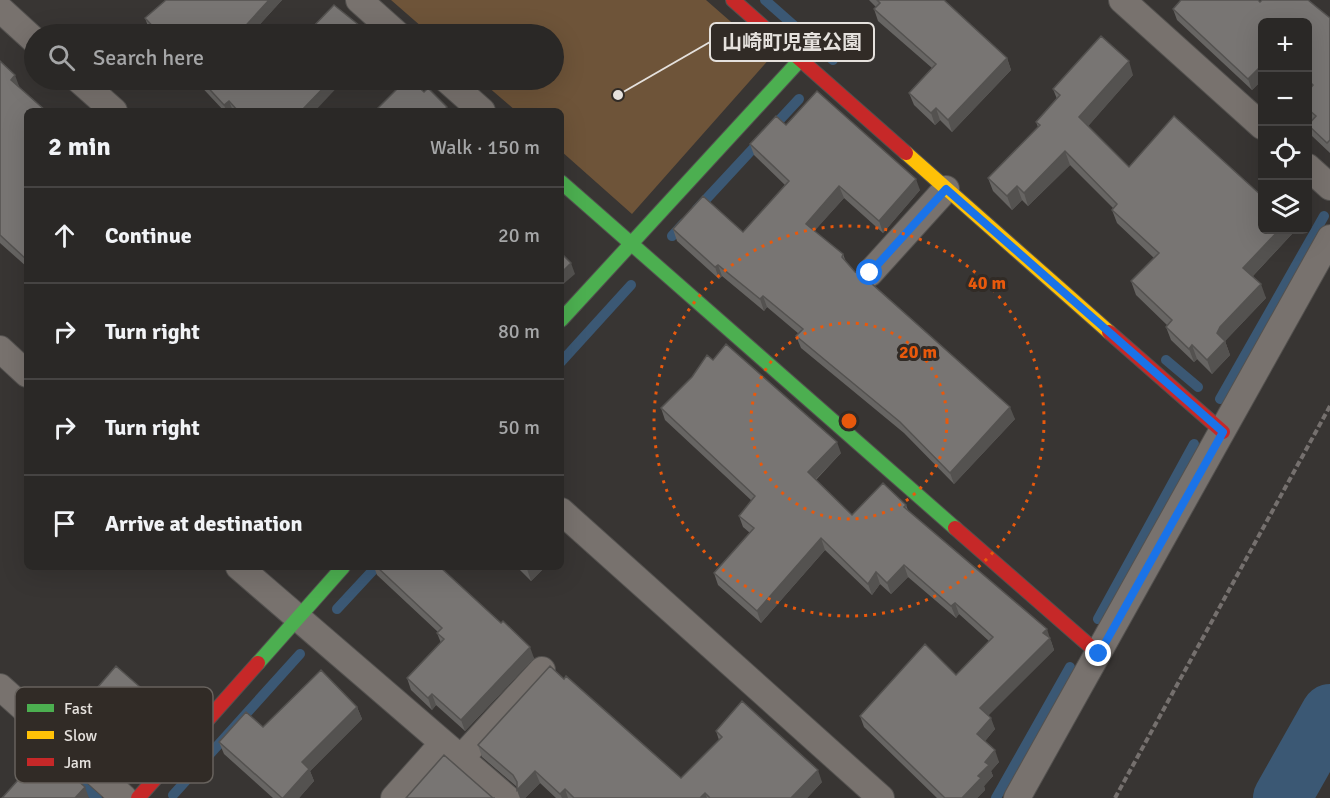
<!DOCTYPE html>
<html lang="en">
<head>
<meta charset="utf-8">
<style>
	:root { --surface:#2a2826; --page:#32302e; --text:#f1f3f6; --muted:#a5a6a7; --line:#464443 }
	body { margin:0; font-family:Signika,"Noto Sans JP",sans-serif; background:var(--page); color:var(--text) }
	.controls { position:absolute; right:18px; top:18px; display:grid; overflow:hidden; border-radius:9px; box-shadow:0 6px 24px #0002 }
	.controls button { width:54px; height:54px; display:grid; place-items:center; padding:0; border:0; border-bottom:2px solid var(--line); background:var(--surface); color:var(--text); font:30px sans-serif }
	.stop { position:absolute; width:18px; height:18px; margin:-14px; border:4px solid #1a73e8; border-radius:50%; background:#fff }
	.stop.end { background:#1a73e8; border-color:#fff; box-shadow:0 2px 6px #0008 }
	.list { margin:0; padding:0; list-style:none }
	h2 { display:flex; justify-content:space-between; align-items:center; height:78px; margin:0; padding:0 24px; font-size:26px }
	h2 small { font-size:20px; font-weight:400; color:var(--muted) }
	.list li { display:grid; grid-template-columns:39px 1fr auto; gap:18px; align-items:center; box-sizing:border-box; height:96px; padding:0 24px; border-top:2px solid var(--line) }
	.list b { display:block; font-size:22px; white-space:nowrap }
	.list em { font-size:20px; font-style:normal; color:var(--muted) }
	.icon { flex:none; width:33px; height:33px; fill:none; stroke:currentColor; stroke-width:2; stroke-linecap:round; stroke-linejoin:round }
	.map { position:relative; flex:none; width:1330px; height:798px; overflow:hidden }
	.search { position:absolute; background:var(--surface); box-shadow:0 6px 24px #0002; left:24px; top:24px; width:540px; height:66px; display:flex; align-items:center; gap:15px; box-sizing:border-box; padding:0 21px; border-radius:33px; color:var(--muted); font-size:22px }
	.panel { position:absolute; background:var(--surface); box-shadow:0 6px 24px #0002; left:24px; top:108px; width:540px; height:462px; border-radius:9px }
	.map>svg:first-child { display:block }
	.green { fill:#6e5439 }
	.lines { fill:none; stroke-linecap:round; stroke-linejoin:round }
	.stream { stroke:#3b5874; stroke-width:10 }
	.river { stroke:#3b5874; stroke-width:58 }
	.street-casing { stroke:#53514f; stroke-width:28 }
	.fast-casing { stroke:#53514f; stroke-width:16 }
	.slow-casing { stroke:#53514f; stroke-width:16 }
	.jam-casing { stroke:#53514f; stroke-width:16 }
	.path { stroke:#75706e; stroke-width:4; stroke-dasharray:6 3; stroke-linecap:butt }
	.street { stroke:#78726e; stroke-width:26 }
	.fast { stroke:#4caf50; stroke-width:14 }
	.slow { stroke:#ffc107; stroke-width:14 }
	.jam { stroke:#c62828; stroke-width:14 }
	.wall { fill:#676563 }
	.shaded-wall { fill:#545250 }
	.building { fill:#787573; stroke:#545250; stroke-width:1.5 }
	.route { stroke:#1a73e8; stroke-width:8 }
	.ring { fill:none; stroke:#e8590c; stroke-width:3; stroke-dasharray:3 6 }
	.key { fill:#312b26; stroke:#67625d; stroke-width:1.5 }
	.key-label { font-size:16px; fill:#e5e1dd }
	.centre { fill:#e8590c; stroke:#312b26; stroke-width:3 }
	.ring-label { font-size:18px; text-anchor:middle; font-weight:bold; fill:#e8590c; stroke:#312b26; stroke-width:6; stroke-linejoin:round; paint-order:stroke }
	.leader { fill:none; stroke:#e5e1dd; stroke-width:2 }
	.callout-dot { fill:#e5e1dd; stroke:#312b26; stroke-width:2 }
	.callout { fill:#312b26; stroke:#e5e1dd; stroke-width:2 }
	.callout-label { font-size:20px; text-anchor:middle; font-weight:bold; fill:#e5e1dd }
</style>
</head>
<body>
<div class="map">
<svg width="1330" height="798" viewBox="0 0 1330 798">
	<rect width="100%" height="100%" fill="#383533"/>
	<path class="green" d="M391,0h315l65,57 -139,157 -71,-63v-40h-45l-36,-31h74v-46h-124z"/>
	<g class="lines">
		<path class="stream" d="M765,0l68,60
			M697,209l102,-110
			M672,236l12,-13
			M1166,360l32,27
			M561,362l70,-77
			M1220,399l104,-183
			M337,609l39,-42
			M1098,619l96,-175
			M65,770l32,28
			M173,795l127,-141
			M996,798l74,-131"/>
		<path class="river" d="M1282,798l48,-85"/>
		<defs>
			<path id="street" d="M359,0l38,34
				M1122,0l140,126
				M0,9l34,31
				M79,80l35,31
				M447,80l35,31
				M1308,167l22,20
				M870,273l76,-84
				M0,349l27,25
				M561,511l320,287
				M239,567l268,231
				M0,687l124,111
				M461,758l81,-88
				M394,798l49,-55
				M1017,798l313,-560"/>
			<path id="fast" d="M561,182l394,346
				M561,320l239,-260
				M258,663l85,-96"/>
			<path id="slow" d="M906,153l203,179"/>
			<path id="jam" d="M733,0l173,153
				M1109,332l114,100
				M955,528l144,126
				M138,798l120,-135"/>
		</defs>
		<use href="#street" class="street-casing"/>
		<use href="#fast" class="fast-casing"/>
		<use href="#slow" class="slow-casing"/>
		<use href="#jam" class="jam-casing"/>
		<path class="path" d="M1115,798l215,-392"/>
		<use href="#street" class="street"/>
		<use href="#fast" class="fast"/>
		<use href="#slow" class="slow"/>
		<use href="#jam" class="jam"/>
	</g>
	<path class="wall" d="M166,0h116l-31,34h-97l-5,-5 -4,-11z
		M869,0h75l63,58 4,12 -59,62 -12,-12 -5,5 -21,-20 -5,-12 23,-25 -54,-47 -4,-12 2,-2z
		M1260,2l70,16v135l-18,-17 -4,-11 4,-5 -4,-4v-25l1,-2 -1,-1v-66h-45v57l-11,11 -75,-70 -4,-11z
		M0,61l19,25 8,25v156l-27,-24z
		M1133,75l-45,51 41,41 163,67 -39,42 13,22 -41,43 5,14 -18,19 -15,-15 -3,3 -23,-22 -5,-13 1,-2 -31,-30 -5,-14 23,-23 -37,-35 -5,-13 1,-2 -43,-43 -42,41 -6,-6 -10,10 -19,-19 -5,-13 50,-51 -2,-5 21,-23 -4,-10z
		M195,80h67l53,31h-91z
		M786,125l134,65 -37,43 -39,-35 -30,33 29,23 3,8 9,10 160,147 -61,65 -50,-51 -103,-85 -5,-12 3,-2 -32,-27 -3,4 -42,-35 -3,3 -42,-38 -4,-12 70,3 42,-47 -31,-30 -4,-11z
		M661,408l180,45 -25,27 36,35 54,-10 2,5 143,131 3,9 -66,65 7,14 -10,12 14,21 -8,9 2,5 -9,10 1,4 -8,8h-40l-73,-71 -4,-11 96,-41 33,-34 -30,-27 -3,4 -48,-41 -17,17 -11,-10 -8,11 -47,-45 -64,73 -43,-38 -4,-12 36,-40 -7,-6 -4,-11 13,-15 -87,-81z
		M374,567h66l94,91 -69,73 -29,-26 -4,5 -21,-20 -4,-12 34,-35 -4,-10 1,-1 -61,-57z
		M517,567h28l-14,14z
		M564,679l117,99 38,-38 -3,-9 106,51 -15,16h-251l-16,-15 -15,15h-5l-3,-8v-3l-35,-30 -4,-12z
		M91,695l69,18 -25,29 -40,-35z
		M357,707l5,12 -52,52 4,10 -15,17h-26l-49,-44 -5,-12 44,-15z"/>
	<path class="shaded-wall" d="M269,0h13l-31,34h-13z
		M1007,58l4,12 -59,62 -4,-12z
		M1129,61l4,14 -49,56 -5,-14z
		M1263,64v15l-11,11 -4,-11z
		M15,75l4,11 -4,5 -4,-11z
		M331,80h13l-29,31h-14z
		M229,101l4,10h-7l-2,-6z
		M936,108l4,12 -5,5 -4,-12z
		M1065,151l5,14 -42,41 -4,-13z
		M916,179l4,11 -37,43 -4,-12z
		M839,186l5,12 -34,38 -4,-12z
		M1017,186l5,14 -10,10 -5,-14z
		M1279,230h12l1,4 -44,47 -5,-13z
		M571,263l4,11 -14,12v-13z
		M718,265l4,11 -3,3 -4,-12z
		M1261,284l5,14 -41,43 5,14 -18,19 -5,-14 10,-27 3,-6z
		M763,296l4,11 -3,4 -4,-12z
		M1192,345l5,14 -3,3 -5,-13z
		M1010,407l5,12 -61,65 -4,-11z
		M837,442l4,11 -29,30 -4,-11z
		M821,538l4,12 -64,73 -4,-12z
		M904,565l4,12 -17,17 -4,-11z
		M529,567h16l-14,14 -4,-12z
		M876,572l4,12 -8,11 -4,-11z
		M955,603l4,11 -3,4 -5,-12z
		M1047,629l7,21 -70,70 -4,-12z
		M530,647l4,11 -69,73 -4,-11z
		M432,694l4,11 -4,5 -4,-12z
		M156,701l4,12 -25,29 -5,-12z
		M357,707l5,12 -52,52 4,10 -15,17h-16l19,-36z
		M991,718l4,11 -14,17 -4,-12z
		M995,750l4,12 -8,9 2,5 -9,10 1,4 -8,8h-15l16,-22 7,-14z
		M818,770l4,12 -15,16h-16z
		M535,771l5,12 -15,15h-5l-3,-8z
		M85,787l4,11h-14z
		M565,789l3,9h-6l-2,-4z
		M705,793l2,5h-7z"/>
	<path class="building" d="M166,0h103l-31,34h-78l-15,-16z
		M877,0h67l63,58 -59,62 -12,-12 -5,5 -22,-20 27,-29 -62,-55 6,-6z
		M1181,0h77l2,2 2,-2h46l22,18v122l-3,3 -19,-18 8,-9 -8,-7v-18l5,-6 -5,-5v-58h-45v42l-15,15 -75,-70z
		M334,5l36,29h-64z
		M1101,36l28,25 -50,56 50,50 45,-51 89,81v33h16l-36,38 18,16 -41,43 -3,6 8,8 -18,19 -15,-15 -3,4 -23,-22 6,-7 -41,-39 28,-28 -47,-43 5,-6 -52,-53 -41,42 -7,-7 -10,10 -19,-18 52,-53 -4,-3 24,-27 -7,-6z
		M0,61l15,14 -4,5 35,31h-19v149l-27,-25z
		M201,80h130l-30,31h-63l-9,-10 -5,4z
		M406,80h5l13,12 4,-4 19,19 -4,4h-68z
		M817,91l99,88 -37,42 -40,-35 -33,38 37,30 -1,3 13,15 8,4 147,131 -60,66 -50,-51 -104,-86 7,-7 -40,-33 -3,3 -42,-34 -3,2 -42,-38 30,-33 40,36 46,-51 -39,-37 26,-28 10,9z
		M561,253l10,10 -10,10z
		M726,344l111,98 -29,30 44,43 31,-32 23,22 -2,2 143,122 -4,4 7,5 -70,70 11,10 -14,16 18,16 -10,12 4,3 -11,11 3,2 -19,20h-17l-85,-82 65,-72 31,31 37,-38 -38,-34 -4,3 -47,-41 -17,18 -11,-11 -8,12 -47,-46 -64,73 -43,-38 40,-45 -15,-12 16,-20 -94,-88 31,-31 15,-22 6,5z
		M377,567h63l61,56 2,-2 27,26 -69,73 -29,-26 -4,4 -21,-20 37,-39 -7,-6 5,-5z
		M116,666l40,35 -26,29 -39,-35z
		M550,666l14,13 2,-3 115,102 41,-41 -6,-6 26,-30 76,69 -27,28h-81l-5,-5 -5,5h-126l-9,-9 -5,5 -25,-23 -18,19v-8l-4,-7 -35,-30z
		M321,670l36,37 -55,55 7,7 -26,29h-1l-63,-56 27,-30 17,15z
		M44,751l41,36 -10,11h-73z
		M444,755l49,43h2h-89z"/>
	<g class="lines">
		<path class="route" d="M870,273l76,-84 277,243 -124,222"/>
	</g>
	<g class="ring">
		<circle cx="849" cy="421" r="98"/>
		<circle cx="849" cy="421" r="195"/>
	</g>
	<rect x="15" y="687" width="198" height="96" rx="9" class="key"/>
	<rect x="27" y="704" width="27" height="8" fill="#4caf50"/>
	<rect x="27" y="731" width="27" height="8" fill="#ffc107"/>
	<rect x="27" y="758" width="27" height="8" fill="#c62828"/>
	<g class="key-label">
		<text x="64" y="714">Fast</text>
		<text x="64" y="741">Slow</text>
		<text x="64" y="768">Jam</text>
	</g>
	<circle cx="849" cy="421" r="9" class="centre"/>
	<g class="ring-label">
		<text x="987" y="289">40 m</text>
		<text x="918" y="358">20 m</text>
	</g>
	<path class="leader" d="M618 95L710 42"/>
	<circle class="callout-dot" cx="618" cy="95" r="6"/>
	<rect class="callout" x="710" y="23" width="164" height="38" rx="6"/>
	<g class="callout-label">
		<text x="792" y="49">山崎町児童公園</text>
	</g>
</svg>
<div class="controls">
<button>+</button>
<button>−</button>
<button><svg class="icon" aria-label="locate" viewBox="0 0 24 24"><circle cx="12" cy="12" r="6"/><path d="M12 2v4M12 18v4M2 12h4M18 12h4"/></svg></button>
<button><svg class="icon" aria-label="layers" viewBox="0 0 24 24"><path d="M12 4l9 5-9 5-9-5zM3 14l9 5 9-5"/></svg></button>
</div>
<div class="stop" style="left:870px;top:273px"></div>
<div class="stop end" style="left:1099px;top:654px"></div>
<div class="search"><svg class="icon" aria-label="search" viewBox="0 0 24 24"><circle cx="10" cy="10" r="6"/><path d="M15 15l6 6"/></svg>Search here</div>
<section class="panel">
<h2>2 min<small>Walk · 150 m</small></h2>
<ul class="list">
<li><svg class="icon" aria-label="ahead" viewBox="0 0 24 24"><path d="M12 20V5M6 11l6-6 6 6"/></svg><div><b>Continue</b></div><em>20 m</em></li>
<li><svg class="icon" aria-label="right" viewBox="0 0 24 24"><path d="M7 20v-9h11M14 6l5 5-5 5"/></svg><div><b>Turn right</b></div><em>80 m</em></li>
<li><svg class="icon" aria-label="right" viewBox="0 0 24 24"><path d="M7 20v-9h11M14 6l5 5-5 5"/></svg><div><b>Turn right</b></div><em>50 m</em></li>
<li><svg class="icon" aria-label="arrive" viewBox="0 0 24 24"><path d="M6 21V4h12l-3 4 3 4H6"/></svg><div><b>Arrive at destination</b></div></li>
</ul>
</section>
</div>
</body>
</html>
